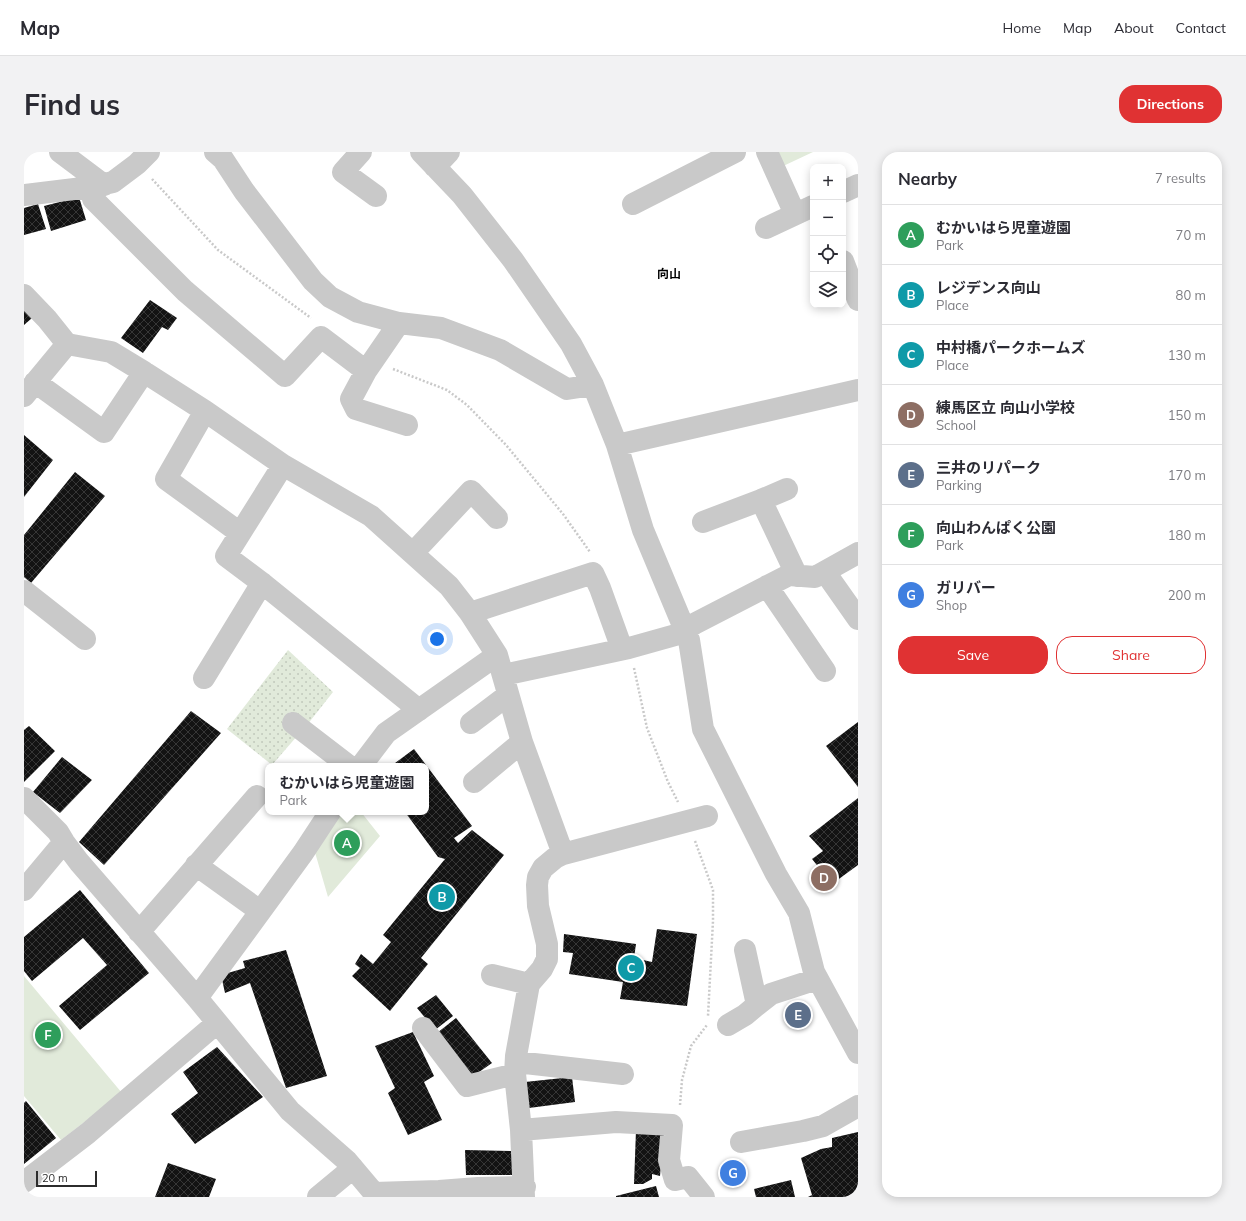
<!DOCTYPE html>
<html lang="en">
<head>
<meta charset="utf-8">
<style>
	:root { --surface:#fff; --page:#f2f2f3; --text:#2b2b33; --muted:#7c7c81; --line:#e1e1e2; --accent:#e03233 }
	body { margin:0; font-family:Mulish,"Noto Sans JP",sans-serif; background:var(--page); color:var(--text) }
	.controls { position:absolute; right:12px; top:12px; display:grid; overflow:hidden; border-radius:8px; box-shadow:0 2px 10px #0003 }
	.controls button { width:36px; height:36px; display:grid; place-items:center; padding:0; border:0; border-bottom:1px solid var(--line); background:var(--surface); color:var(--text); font:20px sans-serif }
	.scale { position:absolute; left:12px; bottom:10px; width:61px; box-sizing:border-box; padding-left:4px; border:2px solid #2c2c2c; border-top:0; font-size:11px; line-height:14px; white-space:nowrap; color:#2c2c2c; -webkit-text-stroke:3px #fff; paint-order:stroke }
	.you { position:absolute; left:413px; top:487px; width:14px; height:14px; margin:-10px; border:3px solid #fff; border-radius:50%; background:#1a73e8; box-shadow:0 0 0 6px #1a73e833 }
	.badge { display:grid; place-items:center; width:26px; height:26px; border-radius:50%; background:var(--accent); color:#fff; font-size:13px; font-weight:700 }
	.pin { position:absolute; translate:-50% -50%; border:2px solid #fff; box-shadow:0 1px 4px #0006 }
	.popup { position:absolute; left:241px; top:611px; width:164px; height:52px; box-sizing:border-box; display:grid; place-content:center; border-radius:8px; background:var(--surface); filter:drop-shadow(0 1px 3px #0005); font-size:13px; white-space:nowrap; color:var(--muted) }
	.popup b { font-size:15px; color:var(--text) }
	.popup::after { content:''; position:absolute; left:50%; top:100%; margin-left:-8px; border:8px solid transparent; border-top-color:var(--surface) }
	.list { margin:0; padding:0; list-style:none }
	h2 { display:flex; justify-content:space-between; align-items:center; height:52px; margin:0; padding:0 16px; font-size:17px }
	h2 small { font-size:13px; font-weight:400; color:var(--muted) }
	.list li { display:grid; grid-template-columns:26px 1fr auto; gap:12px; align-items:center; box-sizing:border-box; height:60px; padding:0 16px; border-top:1px solid var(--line) }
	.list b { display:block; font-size:15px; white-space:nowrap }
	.list p { margin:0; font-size:13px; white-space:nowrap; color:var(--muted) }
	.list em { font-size:13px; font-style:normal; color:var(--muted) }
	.actions { display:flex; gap:8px; padding:12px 16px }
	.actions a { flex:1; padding:9px 0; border:1px solid var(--accent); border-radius:16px; text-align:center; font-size:14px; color:var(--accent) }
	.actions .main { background:var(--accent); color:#fff }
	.icon { flex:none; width:22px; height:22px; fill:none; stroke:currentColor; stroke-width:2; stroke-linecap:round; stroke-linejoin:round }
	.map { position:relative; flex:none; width:834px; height:1045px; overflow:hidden; border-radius:16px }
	header { display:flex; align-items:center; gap:24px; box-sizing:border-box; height:56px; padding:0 20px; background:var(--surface); border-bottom:1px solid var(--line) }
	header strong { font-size:19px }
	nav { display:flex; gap:22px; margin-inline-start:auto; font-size:14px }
	.intro { display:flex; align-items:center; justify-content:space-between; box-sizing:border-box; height:96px; padding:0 24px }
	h1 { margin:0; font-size:28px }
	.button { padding:10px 18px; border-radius:16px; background:var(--accent); color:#fff; font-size:14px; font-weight:700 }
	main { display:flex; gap:24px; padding:0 24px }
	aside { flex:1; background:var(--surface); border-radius:16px; box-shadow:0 2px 10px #0003 }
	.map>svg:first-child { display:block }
	.grass { fill:url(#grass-dots) }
	.park { fill:#e1eada }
	.building { fill:url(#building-cross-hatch) }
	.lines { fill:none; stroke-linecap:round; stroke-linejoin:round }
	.path { stroke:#c9c9c9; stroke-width:2.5; stroke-dasharray:2 2; stroke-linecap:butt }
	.minor { stroke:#c9c9c9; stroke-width:22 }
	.labels { text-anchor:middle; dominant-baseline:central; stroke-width:4; stroke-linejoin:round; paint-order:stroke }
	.quarter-label { font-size:12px; font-weight:bold; fill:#000; stroke:#fff }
</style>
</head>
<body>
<header>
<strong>Map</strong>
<nav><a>Home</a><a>Map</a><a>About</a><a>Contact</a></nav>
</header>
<div class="intro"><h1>Find us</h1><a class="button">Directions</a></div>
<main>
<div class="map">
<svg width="834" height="1045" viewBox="0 0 834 1045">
	<defs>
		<pattern id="grass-dots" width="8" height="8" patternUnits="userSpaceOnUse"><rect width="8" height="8" fill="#e1eada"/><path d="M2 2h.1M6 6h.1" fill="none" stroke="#c1c9bb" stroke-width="1.8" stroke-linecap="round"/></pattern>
		<pattern id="building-cross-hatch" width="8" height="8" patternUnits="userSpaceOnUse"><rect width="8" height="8" fill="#131313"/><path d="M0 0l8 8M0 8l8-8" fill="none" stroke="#363636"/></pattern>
	</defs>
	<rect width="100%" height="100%" fill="#fff"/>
	<path class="grass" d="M264,498l45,42 -26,33 -17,-13 -8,10 16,13 -26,30 -45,-36z"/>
	<path class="park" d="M748,0h41l-34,16z
		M319,660h18l19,24 -52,61 -14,-48z
		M0,824l98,117 -61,47 -37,-44z"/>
	<path class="building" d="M55,45l7,23 -35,11 -7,-25z
		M14,52l8,25 -22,6v-27z
		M126,148l27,18 -9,12 -6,-3 -19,26 -22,-15z
		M0,156l8,10 -8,7z
		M0,283l29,25 -29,37z
		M51,320l30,24 -74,87 -7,-6v-42z
		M167,559l30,22 -117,132 -25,-23z
		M834,570v65l-32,-41z
		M5,574l26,25 -31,31v-52z
		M390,597l58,77 -18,12 4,5 14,-13 32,25 -83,103 7,6 -38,47 -38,-35 8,-8 -5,-4 6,-10 12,10 18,-22 -8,-7 62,-76 -7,-2 -33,-45h21v-46h-35z
		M38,605l30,23 -32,33 -27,-21z
		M834,646v67l-26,19 -20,-25 11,-8 -14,-15z
		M56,738l69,83 -69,57 -21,-24 48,-41 -24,-27 -51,43 -8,-10v-34z
		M633,777l40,5 -10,72 -67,-7 3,-17 -54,-8 4,-21 -10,-1 1,-18 72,10 -2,14 18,4z
		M262,798l41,126 -41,12 -36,-105 -25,10 -4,-18 24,-7 -2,-7z
		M412,843l17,21 -18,14 -18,-22z
		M432,866l36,45 -20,14 -35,-44z
		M389,880l21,44 -10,6 18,38 -34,15 -20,-42 7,-5 -20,-42z
		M193,895l46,50 -68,47 -24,-30 27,-21 -15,-21z
		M548,925l3,25 -46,6 -4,-26z
		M2,949l30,37 -32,26v-61z
		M612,978l28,5 -4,41 -8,-2v5l-9,5h-9z
		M834,980v65h-50l4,-2 -11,-37 20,-9 11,-2v-9z
		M441,998l49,1 1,24h-49z
		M144,1011l48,16 -7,18h-54z
		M767,1028l4,17h-39l-2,-8z
		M632,1034l3,11h-43v-1z"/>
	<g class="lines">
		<path class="path" d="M128,27l66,71 93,68
			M369,217l54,21 20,15 39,40 24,29 33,40 27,38
			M610,516l13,60 21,54 10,20
			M671,689l18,49v31l-5,95
			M656,953l2,-25 9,-34 16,-21"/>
		<path class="minor" d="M36,0l44,33
			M191,0l8,7 21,32 69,90 17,16 28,15 41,11 42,5 59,22 67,39 26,-4
			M337,0l-18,20 33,24
			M397,0l41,43 51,65 58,84 22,41 24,60 26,85 46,110 14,89 73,145 23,39 15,59 44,81
			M743,0l28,62
			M411,15l14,-15
			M67,35l2,12 92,92 100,85 36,-39 45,34 33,-48
			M819,40l15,-7
			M0,43l67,-8 22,-5 24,-18 12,-12
			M609,52l102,-52
			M742,76l47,-22
			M819,109l15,39
			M0,143l23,24 20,25 44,8 33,20 61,39 78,54 88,51 78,70 21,27 27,42 25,87 41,112
			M342,219l-15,28 5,10 51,16
			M11,230l69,50 40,-60
			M0,244l43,-52
			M181,259l-39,68 74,54
			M593,293l241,-55
			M259,313l-57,91 36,27 157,127
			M737,348l36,76
			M679,370l58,-22 26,-11
			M389,401l58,-62 26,27
			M801,420l33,47
			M743,434l58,85
			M0,439l61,48
			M446,461l123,-40 7,15 22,61
			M479,523l126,-27 50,-14 15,-10 95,-49 26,2 43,-24
			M180,526l58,-95
			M269,571l56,43
			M447,571l37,-28
			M337,614l25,-33 111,-78
			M450,630l48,-40
			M0,646l34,34 6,10 15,20 118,136 93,113 57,50 27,32 65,-2 39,-3 47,-1
			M172,713l64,46
			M0,738l40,-48
			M115,780l118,-136
			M468,823l37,9
			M173,846l106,-145 27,-41
			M733,853l14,-11 46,-15
			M704,873l17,-10 12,-10 -12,-55
			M399,876l44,58 48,-12
			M492,910l107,12
			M497,978l95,-8 56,3 -3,35 6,20 13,-3 16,20
			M717,990l62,-11 20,-5 35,-20
			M0,1030l64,-49 129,-110
			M294,1045l35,-29
			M500,1045l-3,-67 -6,-56 1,-18 13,-72 13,-15 5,-10v-15l-9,-38 -1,-21 1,-8 5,-9 12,-10 8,-4 144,-38"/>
	</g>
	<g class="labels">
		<g class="quarter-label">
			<text x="645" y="121">向山</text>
		</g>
	</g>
</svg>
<div class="controls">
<button>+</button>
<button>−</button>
<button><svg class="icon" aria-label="locate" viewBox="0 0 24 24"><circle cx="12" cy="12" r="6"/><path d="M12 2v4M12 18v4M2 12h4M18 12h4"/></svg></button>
<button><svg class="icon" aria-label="layers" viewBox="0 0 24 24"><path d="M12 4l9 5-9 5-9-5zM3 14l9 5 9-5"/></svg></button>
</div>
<div class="scale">20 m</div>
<div class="you"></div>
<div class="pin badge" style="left:323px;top:691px;background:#2e9e5b">A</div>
<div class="popup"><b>むかいはら児童遊園</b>Park</div>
<div class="pin badge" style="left:418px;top:745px;background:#0f9aa8">B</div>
<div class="pin badge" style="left:607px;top:816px;background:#0f9aa8">C</div>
<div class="pin badge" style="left:800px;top:726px;background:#8d6e63">D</div>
<div class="pin badge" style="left:774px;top:863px;background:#5c6f8a">E</div>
<div class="pin badge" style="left:24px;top:883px;background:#2e9e5b">F</div>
<div class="pin badge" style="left:709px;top:1021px;background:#3f7fe0">G</div>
</div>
<aside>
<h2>Nearby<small>7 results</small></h2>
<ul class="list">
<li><span class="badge" style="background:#2e9e5b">A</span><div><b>むかいはら児童遊園</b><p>Park</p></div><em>70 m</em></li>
<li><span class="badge" style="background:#0f9aa8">B</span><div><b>レジデンス向山</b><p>Place</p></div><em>80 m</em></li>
<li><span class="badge" style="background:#0f9aa8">C</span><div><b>中村橋パークホームズ</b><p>Place</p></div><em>130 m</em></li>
<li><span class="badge" style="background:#8d6e63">D</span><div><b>練馬区立 向山小学校</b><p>School</p></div><em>150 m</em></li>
<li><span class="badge" style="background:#5c6f8a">E</span><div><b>三井のリパーク</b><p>Parking</p></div><em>170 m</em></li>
<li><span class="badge" style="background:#2e9e5b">F</span><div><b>向山わんぱく公園</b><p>Park</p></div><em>180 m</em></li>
<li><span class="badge" style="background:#3f7fe0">G</span><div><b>ガリバー</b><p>Shop</p></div><em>200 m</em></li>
</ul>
<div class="actions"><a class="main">Save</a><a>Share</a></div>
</aside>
</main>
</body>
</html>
